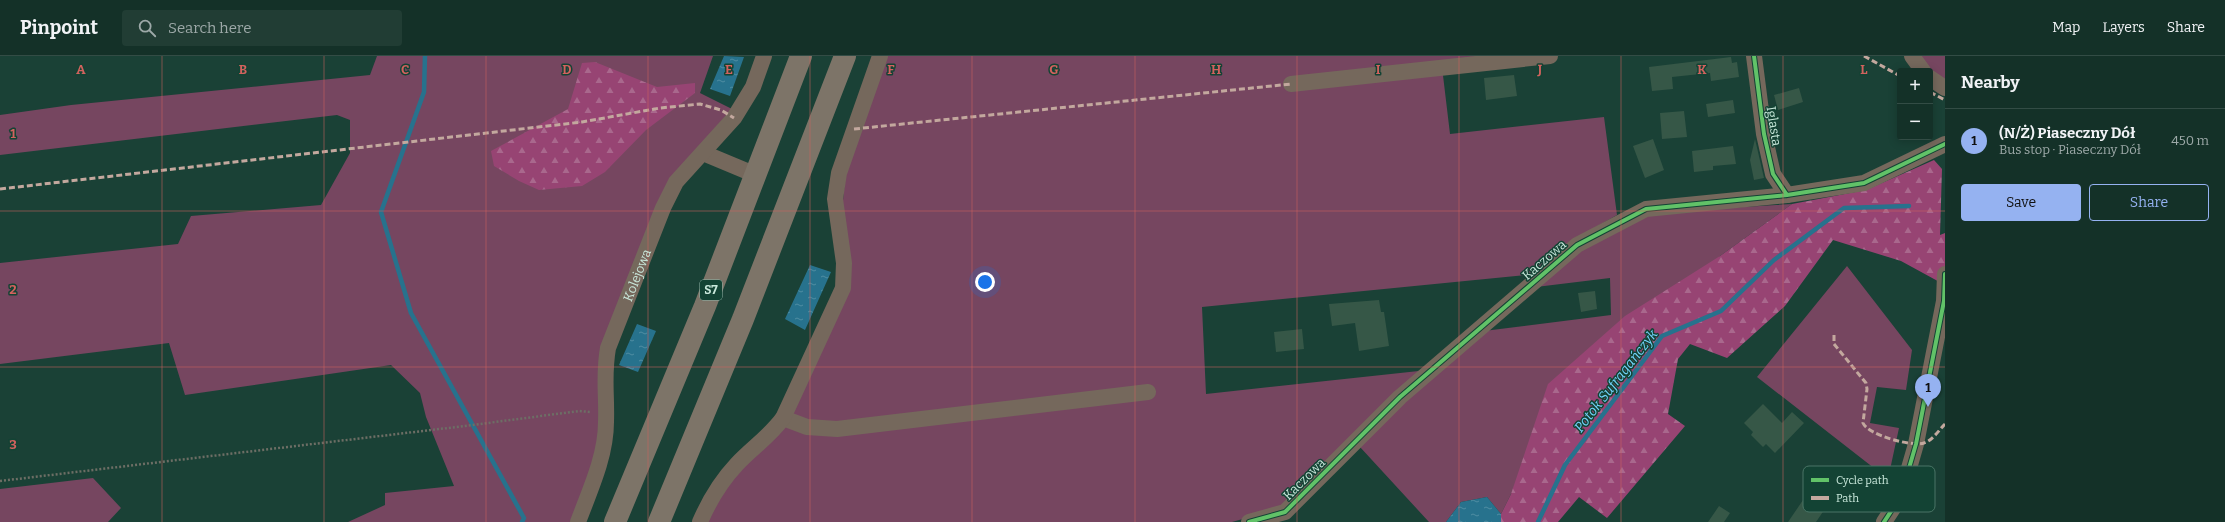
<!DOCTYPE html>
<html lang="en">
<head>
<meta charset="utf-8">
<style>
	:root { --surface:#143128; --page:#213d34; --text:#f1f3f6; --muted:#9da9a8; --line:#334c45; --accent:#95b2f1 }
	body { margin:0; font-family:Bitter,serif; background:var(--page); color:var(--text) }
	.controls { position:absolute; right:12px; top:12px; display:grid; overflow:hidden; border-radius:4px; box-shadow:0 2px 10px #0003 }
	.controls button { width:36px; height:36px; display:grid; place-items:center; padding:0; border:0; border-bottom:1px solid var(--line); background:var(--surface); color:var(--text); font:20px sans-serif }
	.you { position:absolute; left:985px; top:226px; width:14px; height:14px; margin:-10px; border:3px solid #fff; border-radius:50%; background:#1a73e8; box-shadow:0 0 0 6px #1a73e833 }
	.badge { display:grid; place-items:center; width:26px; height:26px; border-radius:50%; background:var(--accent); color:#111; font-size:13px; font-weight:700 }
	.pin { position:absolute; translate:-50% -33px; filter:drop-shadow(0 1px 2px #0008) }
	.pin::after { content:''; position:absolute; top:21px; width:14px; height:12px; background:inherit; clip-path:polygon(0 0,100% 0,50% 100%) }
	.list { margin:0; padding:0; list-style:none }
	h2 { display:flex; justify-content:space-between; align-items:center; height:52px; margin:0; padding:0 16px; font-size:17px }
	h2 small { font-size:13px; font-weight:400; color:var(--muted) }
	.list li { display:grid; grid-template-columns:26px 1fr auto; gap:12px; align-items:center; box-sizing:border-box; height:64px; padding:0 16px; border-top:1px solid var(--line) }
	.list b { display:block; font-size:15px; white-space:nowrap }
	.list p { margin:0; font-size:13px; white-space:nowrap; color:var(--muted) }
	.list em { font-size:13px; font-style:normal; color:var(--muted) }
	.actions { display:flex; gap:8px; padding:12px 16px }
	.actions a { flex:1; padding:9px 0; border:1px solid var(--accent); border-radius:4px; text-align:center; font-size:14px; color:var(--accent) }
	.actions .main { background:var(--accent); color:#111 }
	.icon { flex:none; width:22px; height:22px; fill:none; stroke:currentColor; stroke-width:2; stroke-linecap:round; stroke-linejoin:round }
	.map { position:relative; flex:none; width:1945px; height:466px; overflow:hidden }
	header { display:flex; align-items:center; gap:24px; box-sizing:border-box; height:56px; padding:0 20px; background:var(--surface); border-bottom:1px solid var(--line) }
	header strong { font-size:19px }
	nav { display:flex; gap:22px; margin-inline-start:auto; font-size:14px }
	.search { width:280px; height:36px; background:var(--page); display:flex; align-items:center; gap:10px; box-sizing:border-box; padding:0 14px; border-radius:4px; color:var(--muted); font-size:15px }
	main { display:flex }
	aside { flex:1; background:var(--surface) }
	.map>svg:first-child { display:block }
	.green { fill:#764660 }
	.forest { fill:url(#forest-firs) }
	.water { fill:url(#water-ripples) }
	.lines { fill:none; stroke-linecap:round; stroke-linejoin:round }
	.stream { stroke:#27728d; stroke-width:4.5 }
	.building { fill:#365747 }
	.path { stroke:#6d6e65; stroke-width:2.5; stroke-dasharray:2 2; stroke-linecap:butt }
	.minor { stroke:#75685c; stroke-width:16 }
	.highway { stroke:#7d7468; stroke-width:22 }
	.quiet { stroke:#c3a89e; stroke-width:3; stroke-dasharray:6 3; stroke-linecap:butt }
	.cycleway-casing { stroke:#134334; stroke-width:6 }
	.cycleway { stroke:#61c268; stroke-width:4 }
	.grid { fill:none; stroke:#d2625e; stroke-width:1; stroke-opacity:0.55 }
	.labels { text-anchor:middle; dominant-baseline:central; stroke-width:3; stroke-linejoin:round; paint-order:stroke }
	.shield { fill:#134334; stroke:#92b6a9; stroke-width:1 }
	.shield-label { font-size:12px; font-weight:bold; fill:#c9e8db }
	.street-label { font-size:13px; fill:#c9e8db; stroke:#134334 }
	.water-label { font-size:14px; font-style:italic; fill:#73d2fb; stroke:#134334 }
	.key { fill:#134334; stroke:#4a7566; stroke-width:1 }
	.key-label { font-size:11px; fill:#c9e8db }
	.grid-label { font-size:13px; text-anchor:middle; font-weight:bold; fill:#d2625e; stroke:#134334; stroke-width:3; stroke-linejoin:round; paint-order:stroke }
</style>
</head>
<body>
<header>
<strong>Pinpoint</strong>
<div class="search"><svg class="icon" aria-label="search" viewBox="0 0 24 24"><circle cx="10" cy="10" r="6"/><path d="M15 15l6 6"/></svg>Search here</div>
<nav><a>Map</a><a>Layers</a><a>Share</a></nav>
</header>
<main>
<div class="map">
<svg width="1945" height="466" viewBox="0 0 1945 466">
	<defs>
		<pattern id="forest-firs" width="22" height="20" patternUnits="userSpaceOnUse"><rect width="22" height="20" fill="#974473"/><path d="M5 1l3.5 6h-7zM16 11l3.5 6h-7z" fill="#a9688d"/></pattern>
		<pattern id="water-ripples" width="26" height="14" patternUnits="userSpaceOnUse"><rect width="26" height="14" fill="#27728d"/><path d="M2 4q2-2 4 0t4 0M15 11q2-2 4 0t4 0" fill="none" stroke="#4f8da2"/></pattern>
	</defs>
	<rect width="100%" height="100%" fill="#1a4136"/>
	<path class="green" d="M377,0h336l-13,37 32,16 -51,58 -77,180 -4,98 -26,77h-226l37,-17v-12l69,-7 -28,-69 -6,-24 -29,-28 -206,30 -16,-52 -169,21v-101l178,-19 13,-28 130,-11 29,-52v-33l-13,-5 -337,40v-40l71,-10 299,-30z
		M885,0h658l-101,11 8,67 154,-17 13,98 -44,25 -36,34 -335,33 4,87 222,-24 -146,138 -50,14h-525l7,-18 24,-32 30,-29 81,-162 -7,-71 4,-40z
		M1919,0h26v24l-15,-8z
		M1792,148l-72,52 -209,238 -10,20 -14,-17 -26,5 -15,20h-17l-69,-75 43,-47 81,-69 127,-16 -1,-37 -74,9 44,-38 66,-36z
		M1847,210l65,84 -6,40 -29,-3 -7,36 29,5 -11,51 -131,-102z
		M93,422l28,30 -13,14h-108v-33z"/>
	<path class="forest" d="M595,6l62,25 38,-4v10l-49,37 -41,42 -23,14 -43,4 -20,-9 -25,-15 -3,-15 77,-42 14,-46z
		M1934,104l8,9 -2,66 5,-2v52l-44,-24 -68,-21 -48,66 -58,52 -37,-14 -12,15 -10,55 17,12 -78,92 -28,-21 -21,25h-57v-8l10,-20 37,-110 77,-68 95,-60 72,-52 74,-14z"/>
	<path class="water" d="M724,0l20,1 -14,39 -20,-7z
		M810,209l21,7 -26,58 -20,-11z
		M637,268l19,7 -18,41 -19,-7z
		M1487,441l14,17v8h-55l15,-20z"/>
	<g class="lines">
		<path class="stream" d="M425,0l-1,36 -43,120 30,101 113,205 -2,4
			M1538,466l27,-57 97,-129 59,-25 53,-51 70,-52 65,-2"/>
	</g>
	<path class="building" d="M1731,1l1,6 5,-1 2,15 -28,4 -1,-8 -38,4 1,12 -21,2 -3,-24z
		M1514,19l3,21 -31,4 -2,-22z
		M1799,32l4,14 -25,8 -4,-15z
		M1733,44l2,13 -27,4 -2,-13z
		M1684,55l3,26 -25,2 -2,-26z
		M1653,83l11,31 -19,8 -12,-32z
		M1755,83l9,39 -10,2 -4,-20z
		M1733,90l3,18 -23,2v4l-19,2 -2,-21z
		M1595,235l2,18 -16,3 -3,-19z
		M1379,244l2,12h3l5,34 -30,5 -4,-28 -23,3 -3,-22z
		M1302,273l2,20 -28,3 -2,-20z
		M1763,348l19,19 10,-11 12,11 -29,30 -9,-9 -3,3 -12,-12 2,-3 -9,-9z
		M1814,428l19,13 -17,25h-28z
		M1719,450l11,7 -6,9h-16z"/>
	<g class="lines">
		<path class="path" d="M0,425l465,-55 114,-15 12,1"/>
		<g class="minor">
			<path d="M1754,0l10,78 9,40 14,21"/>
			<path d="M1912,0l11,15"/>
			<path d="M1930,22l15,10"/>
			<path d="M1291,28l259,-28"/>
			<path d="M705,95l3,4 48,20"/>
			<path d="M783,362l24,9 30,2 311,-37"/>
			<path id="s1" d="M578,466c12,-32 28,-66 28,-100 1,-28 -3,-46 2,-74l55,-140 13,-26 58,-64 19,-31 11,-31"/>
			<path d="M700,466c9,-21 21,-41 37,-58 15,-16 33,-28 46,-46l60,-130 1,-25 -9,-64 4,-26 41,-117"/>
			<path d="M1249,466l36,-10 115,-115 177,-152 69,-36 141,-14 77,-12 81,-39"/>
			<path d="M1884,466l17,-26 15,-52 28,-143 1,-27"/>
		</g>
		<path class="highway" d="M615,466l90,-216 96,-250
			M659,466l84,-203 102,-263"/>
		<path class="quiet" d="M1864,0l36,20
			M1930,36l15,8
			M854,73l437,-45
			M0,133l582,-67 78,-14 40,-4 21,6 13,8
			M1834,279v9l32,39 1,6 -4,34c5,12 49,24 61,20 8,-2 15,-13 21,-19"/>
		<defs>
			<path id="cycleway" d="M1754,0l10,78 9,40 14,21
				M1249,466l36,-10 115,-115 177,-152 69,-36 141,-14 77,-12 81,-39
				M1884,466l17,-26 15,-52 28,-143 1,-27"/>
		</defs>
		<use href="#cycleway" class="cycleway-casing"/>
		<use href="#cycleway" class="cycleway"/>
	</g>
	<path class="grid" d="M162,0v466M324,0v466M486,0v466M648,0v466M810,0v466M972,0v466M1135,0v466M1297,0v466M1459,0v466M1621,0v466M1783,0v466M0,155h1945M0,311h1945"/>
	<g class="labels">
		<rect class="shield" x="700" y="224" width="22" height="20" rx="3"/>
		<g class="shield-label">
			<text x="711" y="234">S7</text>
		</g>
		<g class="street-label">
			<text transform="translate(1774 70) rotate(81)">Iglasta</text>
			<text transform="translate(1544 204) rotate(-41)">Kaczowa</text>
			<text stroke="none"><textPath href="#s1" startOffset="257">Kolejowa</textPath></text>
			<text transform="translate(1304 423) rotate(-45)">Kaczowa</text>
		</g>
		<g class="water-label">
			<text transform="translate(1616 325) rotate(-52)">Potok Sufragańczyk</text>
		</g>
	</g>
	<rect x="1803" y="410" width="132" height="46" rx="6" class="key"/>
	<rect x="1811" y="422" width="18" height="4" fill="#61c268"/>
	<rect x="1811" y="440" width="18" height="4" fill="#c3a89e"/>
	<g class="key-label">
		<text x="1836" y="428">Cycle path</text>
		<text x="1836" y="446">Path</text>
	</g>
	<g class="grid-label">
		<text x="81" y="18">A</text>
		<text x="243" y="18">B</text>
		<text x="405" y="18">C</text>
		<text x="567" y="18">D</text>
		<text x="729" y="18">E</text>
		<text x="891" y="18">F</text>
		<text x="1054" y="18">G</text>
		<text x="1216" y="18">H</text>
		<text x="1378" y="18">I</text>
		<text x="1540" y="18">J</text>
		<text x="1702" y="18">K</text>
		<text x="1864" y="18">L</text>
		<text x="13" y="82">1</text>
		<text x="13" y="238">2</text>
		<text x="13" y="393">3</text>
	</g>
</svg>
<div class="controls">
<button>+</button>
<button>−</button>
</div>
<div class="you"></div>
<div class="pin badge" style="left:1928px;top:351px">1</div>
</div>
<aside>
<h2>Nearby<small></small></h2>
<ul class="list">
<li><span class="badge">1</span><div><b>(N/Ż) Piaseczny Dół</b><p>Bus stop · Piaseczny Dół</p></div><em>450 m</em></li>
</ul>
<div class="actions"><a class="main">Save</a><a>Share</a></div>
</aside>
</main>
</body>
</html>
